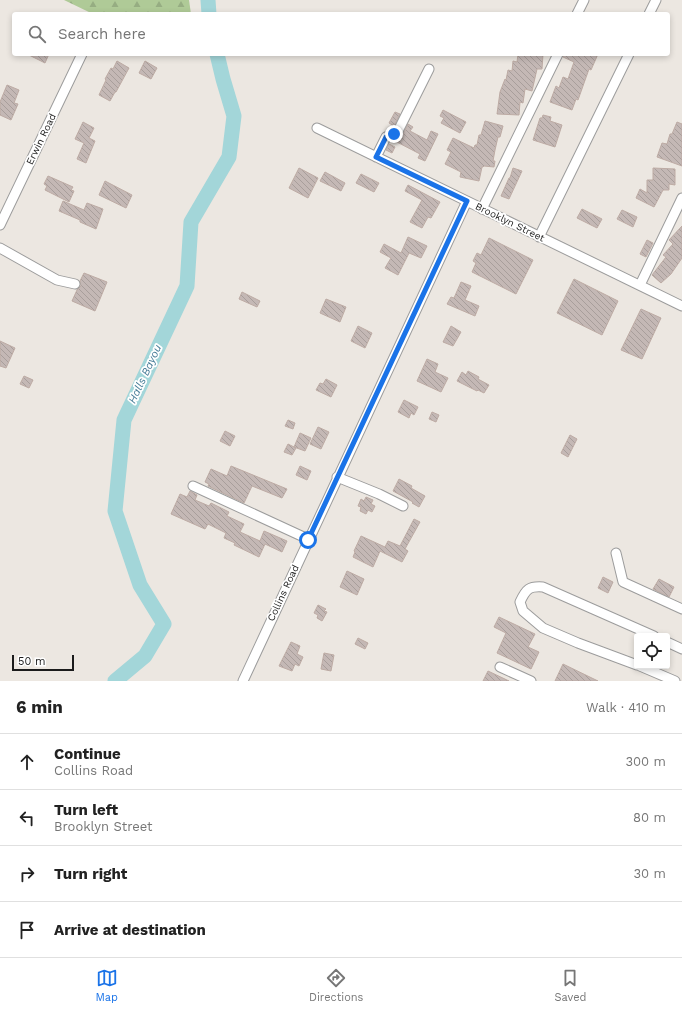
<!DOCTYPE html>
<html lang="en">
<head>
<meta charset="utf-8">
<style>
	:root { --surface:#fff; --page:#f2f2f2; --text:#222; --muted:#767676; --line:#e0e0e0; --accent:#1a73e8 }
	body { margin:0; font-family:"Work Sans",sans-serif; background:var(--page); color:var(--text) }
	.controls { position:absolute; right:12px; bottom:12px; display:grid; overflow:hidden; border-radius:4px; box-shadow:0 2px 6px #0003 }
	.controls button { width:36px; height:36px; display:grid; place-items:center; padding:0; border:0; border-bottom:1px solid var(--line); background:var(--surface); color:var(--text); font:20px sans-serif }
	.scale { position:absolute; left:12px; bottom:10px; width:62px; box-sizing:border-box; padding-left:4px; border:2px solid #1b1b1b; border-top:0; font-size:11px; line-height:14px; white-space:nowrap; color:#1b1b1b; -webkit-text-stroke:3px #fff; paint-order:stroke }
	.stop { position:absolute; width:12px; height:12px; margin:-9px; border:3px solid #1a73e8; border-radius:50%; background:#fff }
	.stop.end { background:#1a73e8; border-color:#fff; box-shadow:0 1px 4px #0008 }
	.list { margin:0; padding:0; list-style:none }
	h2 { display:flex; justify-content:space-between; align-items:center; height:52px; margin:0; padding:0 16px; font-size:17px }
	h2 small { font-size:13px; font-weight:400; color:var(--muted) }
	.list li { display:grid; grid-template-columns:26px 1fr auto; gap:12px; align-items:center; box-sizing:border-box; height:56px; padding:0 16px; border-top:1px solid var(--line) }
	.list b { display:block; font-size:15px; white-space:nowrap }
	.list p { margin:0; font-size:13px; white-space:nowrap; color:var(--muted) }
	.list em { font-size:13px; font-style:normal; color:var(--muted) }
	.icon { flex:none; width:22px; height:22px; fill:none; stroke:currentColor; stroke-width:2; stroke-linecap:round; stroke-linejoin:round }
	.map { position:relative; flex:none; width:682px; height:681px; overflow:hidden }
	.search { position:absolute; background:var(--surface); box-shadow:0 2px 6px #0003; left:12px; right:12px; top:12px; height:44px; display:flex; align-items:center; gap:10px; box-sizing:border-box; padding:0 14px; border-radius:4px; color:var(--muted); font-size:15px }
	.sheet { height:276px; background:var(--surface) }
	nav { display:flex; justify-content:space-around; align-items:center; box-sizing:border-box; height:56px; border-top:1px solid var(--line); background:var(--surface); font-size:11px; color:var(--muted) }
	nav a { display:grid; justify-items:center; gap:2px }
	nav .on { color:var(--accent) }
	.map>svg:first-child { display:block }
	.forest { fill:url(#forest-firs) }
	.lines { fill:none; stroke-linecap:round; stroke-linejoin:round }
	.river { stroke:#a3d6d9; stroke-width:15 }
	.building { fill:url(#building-back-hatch); stroke:#bdaba4 }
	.minor-casing { stroke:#9c9c9c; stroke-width:11 }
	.minor { stroke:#fff; stroke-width:9 }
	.route { stroke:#1a73e8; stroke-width:5 }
	.labels { text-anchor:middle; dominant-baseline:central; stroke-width:3.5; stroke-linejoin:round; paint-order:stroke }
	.street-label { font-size:10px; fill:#1b1b1b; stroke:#fff }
	.water-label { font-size:11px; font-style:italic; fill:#477c97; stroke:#fff }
</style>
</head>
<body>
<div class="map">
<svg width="682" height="681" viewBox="0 0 682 681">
	<defs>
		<pattern id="forest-firs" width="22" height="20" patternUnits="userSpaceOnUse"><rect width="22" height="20" fill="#afca97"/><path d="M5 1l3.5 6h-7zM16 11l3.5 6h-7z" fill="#96ad82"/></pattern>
		<pattern id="building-back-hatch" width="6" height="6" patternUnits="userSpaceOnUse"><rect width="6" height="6" fill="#c4b8b5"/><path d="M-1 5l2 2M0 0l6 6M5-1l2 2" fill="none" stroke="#a89e9b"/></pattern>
	</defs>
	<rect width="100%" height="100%" fill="#ece7e1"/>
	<path class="forest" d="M64,0h125l2,14h-98z"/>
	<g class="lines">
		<path class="river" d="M208,0l1,14
			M115,681l30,-25 19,-32 -24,-39 -25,-74 9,-91 63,-134 4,-64 38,-65 5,-41 -11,-37 -6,-25"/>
	</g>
	<path class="building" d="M27,54h22l-4,9z
		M518,54h25l-1,15h-5l-5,22 -7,-2 -2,14 -3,-1 -1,13 -22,-1 3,-22 5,-13 1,1 2,-10 4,1 1,-10 4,1z
		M564,54h34l-7,16 -2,-1 -11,31 -2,-1 -4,11 -22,-8 6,-16 3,2 4,-11 5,2 6,-17 -11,-5z
		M117,61l12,7 -13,24h-1l-5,9 -11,-6 7,-15 -1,-1 6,-11 2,1z
		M145,61l12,7 -6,11 -12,-6z
		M7,85l12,5 -5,13 4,1 -7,16 -11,-5v-13z
		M443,110l23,12 -6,11 -19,-10 3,-5 -4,-2z
		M395,112l5,2 -6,12 -5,-3z
		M543,115l8,2 -1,4 12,4 -7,22 -22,-7 7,-22h2z
		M485,121l18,5 -3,11h-2l-3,13 -2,11h2l-1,6 -10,-1 -1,1h-1l-3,14 -19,-4 1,-5 -16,-8 6,-12 -4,-2 6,-12 21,10 1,-3h2l2,-10h2z
		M83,122l11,6 -5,10 6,3 -9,22 -9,-4 7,-16 -9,-4z
		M677,122l5,2v42l-25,-9 5,-14 5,1 3,-10h2z
		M408,124l5,3 -3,4 17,9 4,-9 7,3 -13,27 -7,-3 2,-4 -25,-13 1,-2 7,-5z
		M389,144l6,3 -3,6 -6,-3z
		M299,168l19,10 -10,20 -19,-10z
		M513,168l9,3 -13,28 -8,-3 8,-18h1z
		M653,168l22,1v16l-6,-1v6h-6l-9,17 -18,-9 4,-9 7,4v-13h6z
		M325,172l20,11 -4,8 -21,-10z
		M361,174l18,9 -5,9 -18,-9z
		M48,176l25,11 -2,3 3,1 -5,11 -24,-12 2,-4 -3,-2z
		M105,181l27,14 -6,13 -27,-13z
		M408,185l32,17 -9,16 -3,-1 -6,11 -12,-6 12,-22 -17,-9z
		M63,201l21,9 3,-7 16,6 -7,20 -16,-7v-2l-21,-9z
		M582,209l20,10 -5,9 -20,-10z
		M622,210l15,7 -4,10 -16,-8z
		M682,226v32l-11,16 -10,9 -9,-8 14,-18 -3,-2 10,-11 -4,-4z
		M408,237l19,9 -6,12 -12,-5 -11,22 -13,-7 6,-10 -11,-6 4,-8 17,9z
		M489,238l44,22 -17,34 -44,-22 4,-9 -3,-2 4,-8 4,2z
		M647,240l6,3 -7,14 -6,-3z
		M84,273l23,9 -12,29 -23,-10 5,-11 4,-4 -1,-5z
		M574,279l44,22 -16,34 -45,-22z
		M461,282l10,4 -6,14 14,6 -4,10 -28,-12 4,-7 3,1z
		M242,292l18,9 -3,6 -18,-8z
		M326,299l20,8 -6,15 -20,-9z
		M641,309l20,9 -19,41 -21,-9z
		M358,326l14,7 -7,15 -14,-7z
		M451,326l10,6 -8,14 -10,-4z
		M0,341l15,7 -9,20 -6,-2z
		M427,359l11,5 -3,8 13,6 -7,14 -24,-11z
		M468,371l11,6 -1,2 11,6 -5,8 -6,-3 -1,1 -20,-10 5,-9 4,3z
		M24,376l9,4 -4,8 -9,-4z
		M326,379l11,6 -6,12 -15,-7 4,-7 3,1z
		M404,400l14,7 -4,8 -3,-2 -2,5 -11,-6z
		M432,412l7,3 -3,7 -7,-3z
		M288,420l7,3 -2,6 -8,-3z
		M318,427l11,5 -8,17 -11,-5z
		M225,431l10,5 -5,10 -10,-5z
		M300,433l11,5 -6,13 -11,-4z
		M570,435l7,4 -9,18 -7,-4z
		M288,444l8,4 -4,7 -8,-3z
		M231,466l56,23 -5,9 -30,-12 -8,17 -36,-17 1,-2 -4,-2 6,-13 16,7z
		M300,466l11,5 -4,9 -11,-5z
		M399,479l13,7 -1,2 14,8 -6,11 -7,-4 1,-1 -20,-11z
		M190,491l7,4 -2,5 14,6 2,-3 18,9 -2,4 17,8 -4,8 20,9 4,-10 23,10 -5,11 -17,-8 -6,13 -25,-12 1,-2 -11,-5 2,-5 -18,-9 -3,5 -34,-15 9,-20 7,3z
		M366,497l7,3 -2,4 4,2 -3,6 -4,-2 -2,4 -6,-3 1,-4 -3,-1 3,-7 3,2z
		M414,519l6,3 -15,27 3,2 -6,11 -22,-11 -7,16 -20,-10 2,-5 -1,-1 7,-15 24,11 3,-6 12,5z
		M347,571l17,8 -7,16 -17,-8z
		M603,577l10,5 -5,11 -10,-5z
		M659,579l15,8 -5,10 -16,-8z
		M318,605l8,4 -2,2 3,1 -5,9 -5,-3 1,-3 -4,-2z
		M499,617l36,17 -7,13 11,5 -8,17 -34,-16 9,-20 -12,-6z
		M358,638l10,5 -3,6 -10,-5z
		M291,642l9,4 -3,8 6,3 -4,9 -4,-2 -3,7 -13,-5z
		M324,653l10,2 -3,16 -10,-2z
		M563,664l35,17h-43z
		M488,671l21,10h-26z"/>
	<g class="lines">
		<defs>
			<path id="minor" d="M577,14l7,-14
				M649,14l7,-14
				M317,128l365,178
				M376,157l10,-20 12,-6 31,-62
				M482,209l76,-155
				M0,225l82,-171
				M539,237l90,-183
				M0,248l57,32 18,4
				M640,285l42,-87
				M337,477l42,17 24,12
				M193,486l115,53
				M616,553l7,29 59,27
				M667,642l15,7
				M637,665l-59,-22 -35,-15 -20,-17 -3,-9c6,-13 9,-16 23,-15l111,49
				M640,666l35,15
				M500,667l31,14
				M243,681l224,-480"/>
		</defs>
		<use href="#minor" class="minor-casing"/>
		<use href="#minor" class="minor"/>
	</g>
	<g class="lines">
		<path class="route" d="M308,540l159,-339 -91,-44 10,-20 8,-3"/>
	</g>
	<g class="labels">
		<g class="street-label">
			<text transform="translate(41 139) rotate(-64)">Erwin Road</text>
			<text transform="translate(510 222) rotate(26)">Brooklyn Street</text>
			<text transform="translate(283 593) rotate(-65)">Collins Road</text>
		</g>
		<g class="water-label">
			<text transform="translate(145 374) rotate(-65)">Halls Bayou</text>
		</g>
	</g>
</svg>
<div class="controls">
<button><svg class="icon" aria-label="locate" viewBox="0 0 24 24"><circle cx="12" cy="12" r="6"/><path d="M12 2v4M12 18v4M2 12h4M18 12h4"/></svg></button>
</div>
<div class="scale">50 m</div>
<div class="stop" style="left:308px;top:540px"></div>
<div class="stop end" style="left:394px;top:134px"></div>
<div class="search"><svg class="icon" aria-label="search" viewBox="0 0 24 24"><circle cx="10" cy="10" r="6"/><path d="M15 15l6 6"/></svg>Search here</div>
</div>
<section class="sheet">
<h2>6 min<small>Walk · 410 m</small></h2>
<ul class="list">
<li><svg class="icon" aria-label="ahead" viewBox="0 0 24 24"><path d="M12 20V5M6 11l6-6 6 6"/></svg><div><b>Continue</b><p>Collins Road</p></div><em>300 m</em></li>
<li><svg class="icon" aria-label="left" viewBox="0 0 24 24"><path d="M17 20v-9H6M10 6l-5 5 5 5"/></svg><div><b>Turn left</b><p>Brooklyn Street</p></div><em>80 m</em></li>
<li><svg class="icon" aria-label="right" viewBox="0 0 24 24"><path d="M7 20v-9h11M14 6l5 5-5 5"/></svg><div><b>Turn right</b></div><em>30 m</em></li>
<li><svg class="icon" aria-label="arrive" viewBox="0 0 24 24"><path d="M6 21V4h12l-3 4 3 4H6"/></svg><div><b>Arrive at destination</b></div></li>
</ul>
</section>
<nav>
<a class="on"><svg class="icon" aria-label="map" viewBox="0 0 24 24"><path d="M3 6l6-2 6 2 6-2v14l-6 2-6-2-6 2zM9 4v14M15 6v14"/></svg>Map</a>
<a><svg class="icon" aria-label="directions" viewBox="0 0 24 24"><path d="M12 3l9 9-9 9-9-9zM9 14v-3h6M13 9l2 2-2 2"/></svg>Directions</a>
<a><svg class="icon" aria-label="saved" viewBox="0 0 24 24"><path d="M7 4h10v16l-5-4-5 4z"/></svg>Saved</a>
</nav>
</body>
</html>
